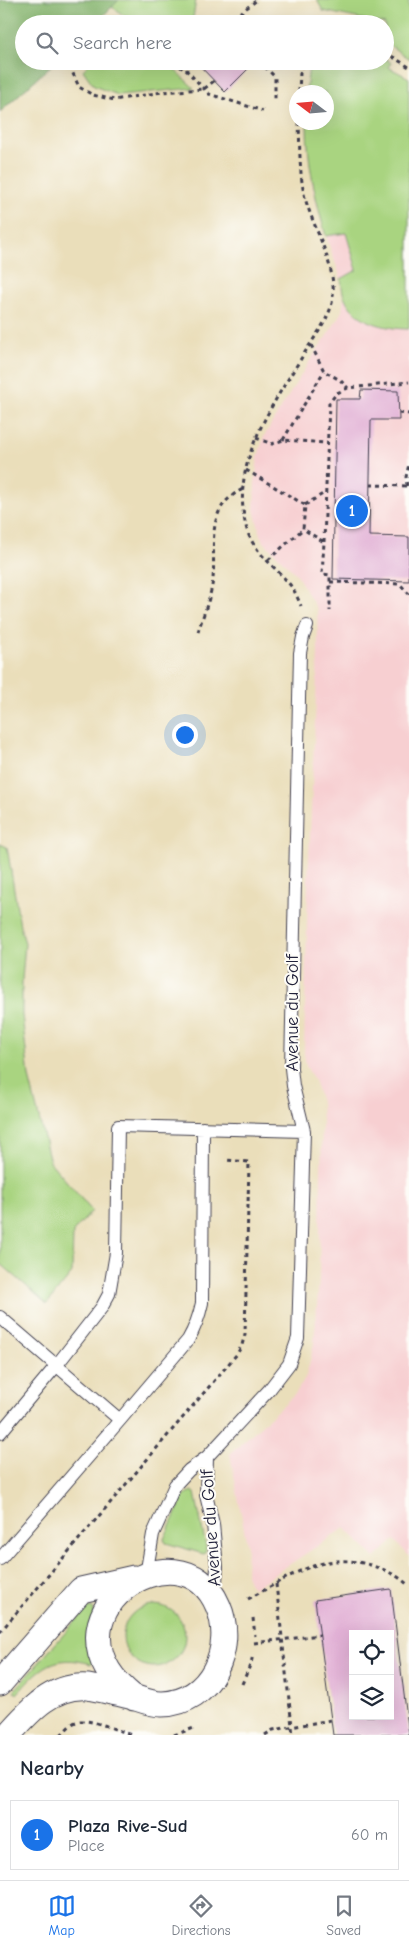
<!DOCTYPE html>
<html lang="en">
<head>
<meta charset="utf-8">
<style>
	:root { --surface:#fff; --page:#f2f2f3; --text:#1f2937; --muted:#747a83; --line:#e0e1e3; --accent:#1a73e8 }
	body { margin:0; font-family:"Comic Neue",sans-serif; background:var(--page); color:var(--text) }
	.controls { position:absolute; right:15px; bottom:15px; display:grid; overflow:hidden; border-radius:0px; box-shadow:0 5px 20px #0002 }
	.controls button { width:45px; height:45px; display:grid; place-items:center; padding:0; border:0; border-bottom:1px solid var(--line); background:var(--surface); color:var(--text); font:25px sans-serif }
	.compass { position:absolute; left:289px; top:85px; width:45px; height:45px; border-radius:50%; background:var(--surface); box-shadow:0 5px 20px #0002; rotate:286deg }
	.you { position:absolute; left:184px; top:734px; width:18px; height:18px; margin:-12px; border:4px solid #fff; border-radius:50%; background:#1a73e8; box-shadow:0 0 0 8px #1a73e833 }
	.badge { display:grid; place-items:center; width:32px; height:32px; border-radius:50%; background:var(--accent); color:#fff; font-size:16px; font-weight:700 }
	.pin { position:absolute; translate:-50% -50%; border:2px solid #fff; box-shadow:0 1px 5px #0006 }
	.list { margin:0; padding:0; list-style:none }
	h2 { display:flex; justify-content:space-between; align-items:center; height:65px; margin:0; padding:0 20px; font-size:21px }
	h2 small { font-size:16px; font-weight:400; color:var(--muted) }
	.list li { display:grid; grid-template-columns:32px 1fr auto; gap:15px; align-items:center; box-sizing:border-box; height:70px; margin:0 10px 10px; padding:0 10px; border:1px solid var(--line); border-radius:0px }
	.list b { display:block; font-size:19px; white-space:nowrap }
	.list p { margin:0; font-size:16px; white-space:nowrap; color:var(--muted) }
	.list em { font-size:16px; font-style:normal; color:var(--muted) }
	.icon { flex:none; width:28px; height:28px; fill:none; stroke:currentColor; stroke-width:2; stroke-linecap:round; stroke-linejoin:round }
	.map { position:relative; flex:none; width:409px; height:1735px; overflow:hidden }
	.search { position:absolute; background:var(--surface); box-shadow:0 5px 20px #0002; left:15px; right:15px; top:15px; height:55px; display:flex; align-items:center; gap:12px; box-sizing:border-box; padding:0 18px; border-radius:28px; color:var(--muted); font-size:19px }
	.sheet { height:145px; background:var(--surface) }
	nav { display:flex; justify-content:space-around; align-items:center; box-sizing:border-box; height:70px; border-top:1px solid var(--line); background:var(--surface); font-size:14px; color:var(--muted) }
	nav a { display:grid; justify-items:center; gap:2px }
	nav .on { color:var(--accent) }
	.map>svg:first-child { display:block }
	.built { fill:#f7cfd1 }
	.green { fill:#a9d480; stroke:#667b5e }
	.forest { fill:#86b66e; stroke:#546c54 }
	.building { fill:#e2b1d6; fill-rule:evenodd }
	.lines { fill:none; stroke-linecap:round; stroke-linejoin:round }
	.lane-casing { stroke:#403e4e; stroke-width:14 }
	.street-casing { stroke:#403e4e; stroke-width:27 }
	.path { stroke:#403e4e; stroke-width:3; stroke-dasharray:4 4; stroke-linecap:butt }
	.lane { stroke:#fff; stroke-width:12 }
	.street { stroke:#fff; stroke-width:25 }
	.labels { text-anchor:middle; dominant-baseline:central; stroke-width:4; stroke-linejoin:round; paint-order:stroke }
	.street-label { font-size:18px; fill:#22223b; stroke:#fdfcf7 }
</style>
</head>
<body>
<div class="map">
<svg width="409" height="1735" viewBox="0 0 409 1735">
	<rect width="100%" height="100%" fill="#fdfcf7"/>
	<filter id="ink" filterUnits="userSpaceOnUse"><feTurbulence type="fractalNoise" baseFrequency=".02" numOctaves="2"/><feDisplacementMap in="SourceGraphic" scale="10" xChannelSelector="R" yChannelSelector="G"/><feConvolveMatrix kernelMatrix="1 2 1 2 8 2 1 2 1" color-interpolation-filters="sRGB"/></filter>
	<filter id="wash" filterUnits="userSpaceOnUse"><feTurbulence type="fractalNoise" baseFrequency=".0096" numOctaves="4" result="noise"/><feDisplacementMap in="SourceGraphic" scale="20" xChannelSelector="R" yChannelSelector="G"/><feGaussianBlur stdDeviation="1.12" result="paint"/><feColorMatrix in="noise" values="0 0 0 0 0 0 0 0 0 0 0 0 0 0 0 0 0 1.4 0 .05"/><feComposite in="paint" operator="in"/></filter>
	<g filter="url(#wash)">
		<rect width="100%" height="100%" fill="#eadeba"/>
		<path class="built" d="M385,58l6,5 -3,4 21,11v1478l-15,-16 -19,18 -30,-30 -93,61 -6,-14 1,-30 -17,-91 66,-61 10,-17 5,-19 3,-14 5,-63 3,-160 -1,-18 -7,-22 -8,-14 -2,-13 4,-173 10,-229 -1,-42 -21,-35 -34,-34 -8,-30 1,-27 3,-27 6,-20 45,-74 23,-34 10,-17 2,-14 -3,-18 -15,-43 -12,-40 -7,-52v-21l19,-1v-30h-20l3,-26 2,-5h74z"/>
		<path class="green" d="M119,0h77l-4,24h-56l-24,-17z
			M317,0h92v59l-24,-17v-18l-62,-13z
			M385,58l6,5 -3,4 21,11v251c-23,0 -54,-7 -64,-31 -3,-5 -3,-13 -4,-19l16,-9 -11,-37 -20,3c-11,-38 -19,-75 -19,-113l19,-1v-30h-20l3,-26 2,-5h74z
			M92,61h73l29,27 -76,7 -24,-9 -11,-16z
			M0,844l7,3 13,79 5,17 -3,37v35l7,62 21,85 42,49 -19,21 -1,41 -25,31 -47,-41z
			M192,1491l3,2 11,54v4l-2,3 -38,-11 -2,-4 19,-41 4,-5z
			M123 1636a31 31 0 1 1 62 0a31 31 0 1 1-62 0Z
			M91,1608l3,2v51l-3,3c-37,-11 -51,4 -74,30l-3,-3 72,-82z"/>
		<path class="forest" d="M0,0h119l-24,24h-71v37h32l-56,51z"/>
		<g id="blocks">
			<path class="building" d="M195,61h61l-31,31z
				M361,390l37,1 1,29h-28l-2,116 40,1v44l-76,-2 3,-180h24z
				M391,1589l18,146h-76l-18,-135zM353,1634h37v82h-37z"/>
		</g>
	</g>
	<g filter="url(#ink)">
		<use href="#blocks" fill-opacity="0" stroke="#403e4e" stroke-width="1"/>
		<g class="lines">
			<defs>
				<path id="lane" d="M0,1317l120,103 -120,139
					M120,1420l68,-80c7,-12 11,-23 14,-37l1,-175
					M0,1433l56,-67 46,-59 7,-13 7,-41 2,-127 186,5
					M207,1457l-1,38 7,29 4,43 -2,32
					M146,1575l7,-41 22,-49 14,-15 18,-13 62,-67 20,-26 9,-26 6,-207 -11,-45 -2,-18 9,-415 3,-16 4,-11"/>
				<path id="street" d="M0,1683l81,-93 53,-12
					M8,1735c21,-24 45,-51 80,-48 15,3 30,6 45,10 9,3 19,7 29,7 49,-1 74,-57 56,-98 -37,-89 -187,12 -84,92"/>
			</defs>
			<use href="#lane" class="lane-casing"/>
			<use href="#street" class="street-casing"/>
			<path class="path" d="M227,23l30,-23
				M120,24l2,-3 4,3
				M205,24l8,-10 16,9
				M385,52l24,15
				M79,61l-8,8 8,18 14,8 21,5 48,-8 42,-3 10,-8
				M173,61l13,10
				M186,61l1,10 22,23 54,17
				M259,61l16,16v24
				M299,92l1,-19 3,-12
				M299,122c1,25 0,52 6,76 9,32 34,71 27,105 -4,17 -16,32 -25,46 -33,54 -81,117 -59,184 8,22 32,37 45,56 3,5 6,12 8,17
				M311,345l13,26 16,9 8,8
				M399,413l10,1
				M256,438l16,6 11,-4 44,3
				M283,440l41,-69
				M246,470l59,35 -2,24 21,13 -2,32 8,1v36
				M370,485l37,1
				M407,486l-1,-9 3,-13
				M305,505l21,-13
				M324,542l5,-139 8,-10 11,-5 61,-6
				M268,560l35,-31
				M330,582l70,2 9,10
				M198,632c5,-17 13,-35 15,-53 3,-35 -9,-71 30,-90
				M276,1584l17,151
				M248,1599c42,-22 76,-50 125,-33 13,4 26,10 36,20
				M253,1618l2,18
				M0,1632l237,-278 5,-9 3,-11 4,-172 -24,-2
				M254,1643l66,-8
				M242,1684l9,-21 2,-8
				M408,1719l1,-1
				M61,1735c4,-4 9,-11 15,-13 13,-5 42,9 56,13
				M174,1735l20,-7
				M265,1735l8,-5 58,-10"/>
			<use href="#lane" class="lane"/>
			<use href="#street" class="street"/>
		</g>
	</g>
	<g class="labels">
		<g class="street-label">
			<text transform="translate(292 1013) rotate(-90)">Avenue du Golf</text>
			<text transform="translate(211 1528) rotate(-94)">Avenue du Golf</text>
		</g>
	</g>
</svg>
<div class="controls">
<button><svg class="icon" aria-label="locate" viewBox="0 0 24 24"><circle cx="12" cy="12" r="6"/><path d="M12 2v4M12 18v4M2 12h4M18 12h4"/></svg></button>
<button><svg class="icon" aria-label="layers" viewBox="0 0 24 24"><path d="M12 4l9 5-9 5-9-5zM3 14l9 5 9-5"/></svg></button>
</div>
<svg class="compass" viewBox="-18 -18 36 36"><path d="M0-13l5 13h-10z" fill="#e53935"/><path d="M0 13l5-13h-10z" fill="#747a83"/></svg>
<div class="you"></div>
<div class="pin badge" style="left:352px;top:511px">1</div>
<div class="search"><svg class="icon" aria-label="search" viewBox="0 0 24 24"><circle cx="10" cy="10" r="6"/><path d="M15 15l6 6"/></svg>Search here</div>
</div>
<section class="sheet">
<h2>Nearby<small></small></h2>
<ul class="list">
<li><span class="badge">1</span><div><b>Plaza Rive-Sud</b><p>Place</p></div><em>60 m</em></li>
</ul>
</section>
<nav>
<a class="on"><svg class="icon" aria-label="map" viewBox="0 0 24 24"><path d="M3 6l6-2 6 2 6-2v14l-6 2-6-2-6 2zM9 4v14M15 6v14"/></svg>Map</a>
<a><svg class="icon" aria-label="directions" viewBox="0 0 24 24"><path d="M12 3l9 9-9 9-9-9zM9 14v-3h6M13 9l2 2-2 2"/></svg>Directions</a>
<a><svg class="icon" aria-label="saved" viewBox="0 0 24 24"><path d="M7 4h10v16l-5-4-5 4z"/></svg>Saved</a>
</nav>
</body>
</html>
